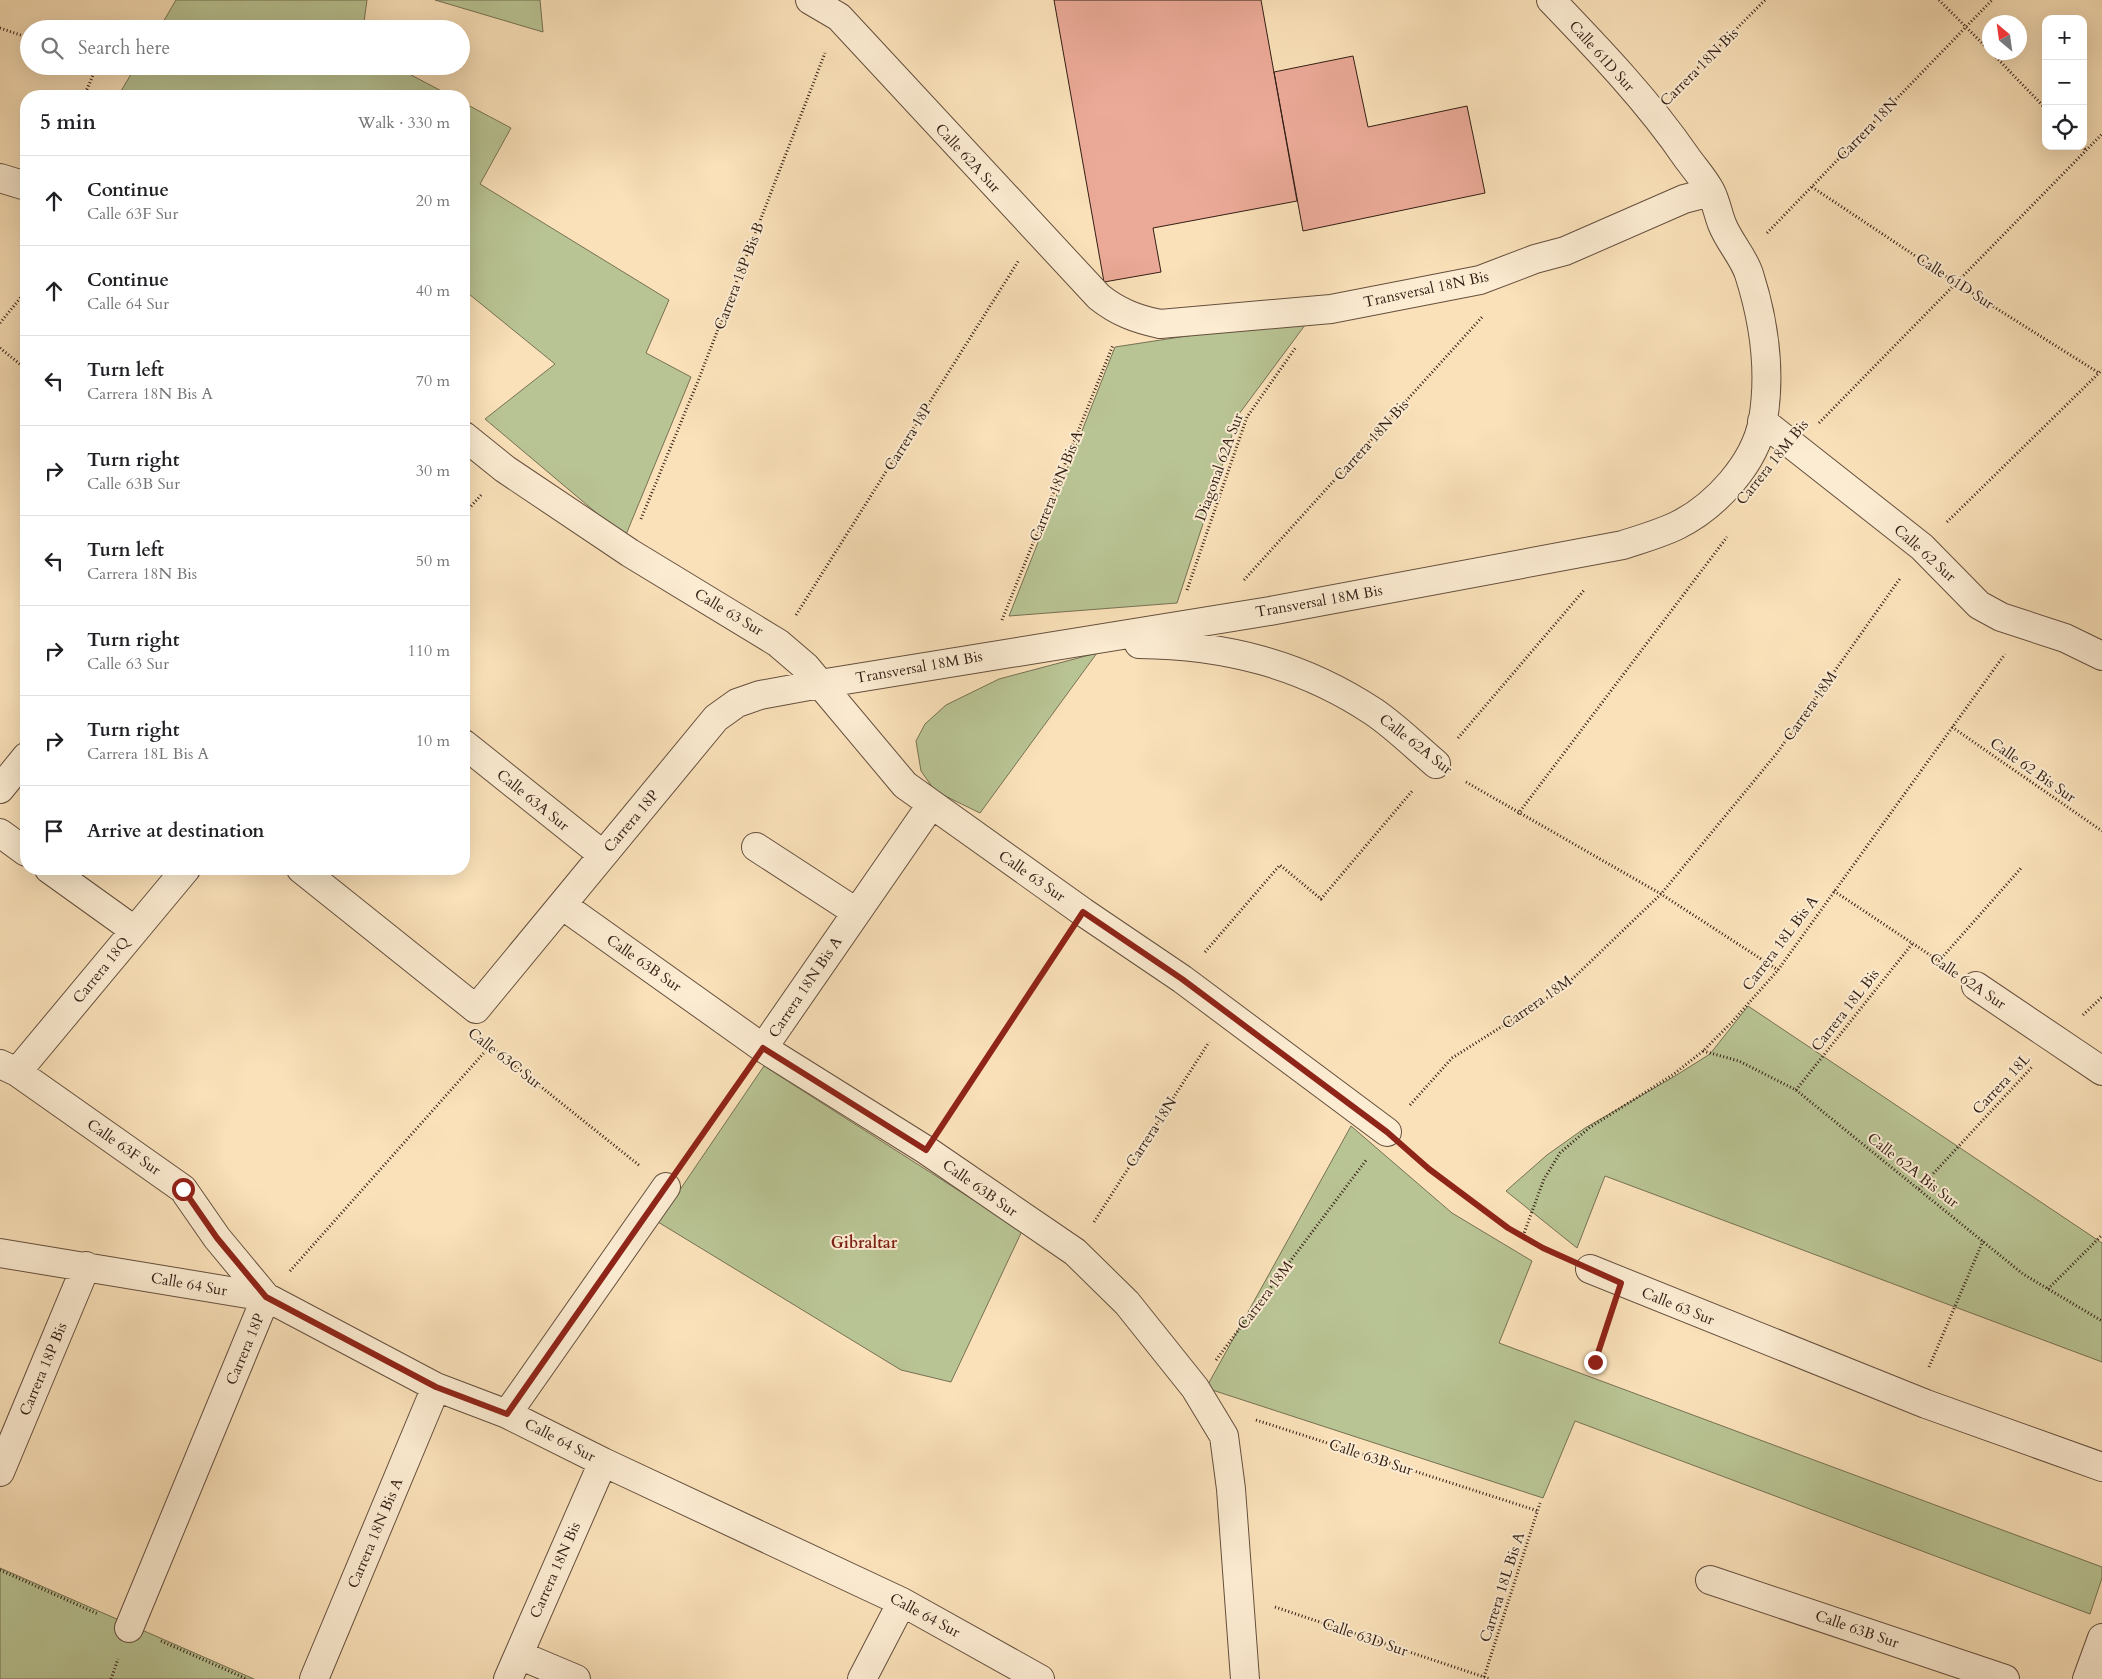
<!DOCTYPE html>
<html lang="en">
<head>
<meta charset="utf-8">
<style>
	:root { --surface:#fff; --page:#f6f6f6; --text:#202124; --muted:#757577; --line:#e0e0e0 }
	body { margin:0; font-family:Cardo,serif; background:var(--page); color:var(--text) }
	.controls { position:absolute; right:15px; top:15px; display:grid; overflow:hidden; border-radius:10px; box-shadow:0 5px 20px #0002 }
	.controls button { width:45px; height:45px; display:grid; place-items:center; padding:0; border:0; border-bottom:1px solid var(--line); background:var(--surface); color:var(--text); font:25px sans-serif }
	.compass { position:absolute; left:1982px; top:15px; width:45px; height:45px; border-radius:50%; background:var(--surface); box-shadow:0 5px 20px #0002; rotate:331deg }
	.stop { position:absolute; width:15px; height:15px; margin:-11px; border:4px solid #8f2418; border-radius:50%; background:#fff }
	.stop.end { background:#8f2418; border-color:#fff; box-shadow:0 1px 5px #0008 }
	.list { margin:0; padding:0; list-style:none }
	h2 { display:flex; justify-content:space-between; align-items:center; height:65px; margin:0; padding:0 20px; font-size:21px }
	h2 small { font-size:16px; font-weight:400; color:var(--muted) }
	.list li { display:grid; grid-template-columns:32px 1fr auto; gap:15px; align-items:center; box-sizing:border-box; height:90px; padding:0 20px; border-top:1px solid var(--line) }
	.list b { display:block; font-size:19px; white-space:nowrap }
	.list p { margin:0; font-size:16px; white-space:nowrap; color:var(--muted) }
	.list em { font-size:16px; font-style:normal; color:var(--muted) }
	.icon { flex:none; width:28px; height:28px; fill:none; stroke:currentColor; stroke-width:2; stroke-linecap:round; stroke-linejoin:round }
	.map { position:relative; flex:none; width:2102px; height:1679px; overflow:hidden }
	.search { position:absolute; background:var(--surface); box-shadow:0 5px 20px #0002; left:20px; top:20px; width:450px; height:55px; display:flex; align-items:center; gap:12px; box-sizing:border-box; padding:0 18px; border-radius:28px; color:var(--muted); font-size:19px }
	.panel { position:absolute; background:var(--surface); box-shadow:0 5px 20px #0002; left:20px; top:90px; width:450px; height:785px; border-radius:20px }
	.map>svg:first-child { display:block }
	.green { fill:#b9c494; stroke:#767154 }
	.building { fill:#ebaa98; stroke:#331e15 }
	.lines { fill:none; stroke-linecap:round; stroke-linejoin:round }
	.minor-casing { stroke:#654f3e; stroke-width:30 }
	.path { stroke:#331e15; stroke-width:3; stroke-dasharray:1 2.5; stroke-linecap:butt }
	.minor { stroke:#fcecd2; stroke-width:28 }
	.route { stroke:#8f2418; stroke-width:6 }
	.labels { text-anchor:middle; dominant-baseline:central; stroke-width:4; stroke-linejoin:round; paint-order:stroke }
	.street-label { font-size:15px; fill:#331e15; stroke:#fcecd2 }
	.neighbourhood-label { font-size:16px; font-weight:bold; fill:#7a1f14; stroke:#fcecd2 }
</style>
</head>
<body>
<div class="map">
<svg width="2102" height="1679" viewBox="0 0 2102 1679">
	<rect width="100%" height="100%" fill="#fae1b9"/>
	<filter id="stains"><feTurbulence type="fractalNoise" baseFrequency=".004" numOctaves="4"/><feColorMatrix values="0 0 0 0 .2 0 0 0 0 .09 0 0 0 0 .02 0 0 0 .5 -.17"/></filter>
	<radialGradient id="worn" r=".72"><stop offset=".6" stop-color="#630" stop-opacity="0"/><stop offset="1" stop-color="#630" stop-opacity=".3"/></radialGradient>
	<path class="green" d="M176,0h191l-4,29h-204z
		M435,0h105l3,32z
		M136,66h258l57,30h-333z
		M464,103l47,25 -31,56 189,116 -23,53 45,24 -66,160 -140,-118 70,-55 -91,-74z
		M1311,317l-72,97 -62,189 -168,13 106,-269z
		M1097,653l-117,160 -45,-22 -14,-20 -5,-30 9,-17 21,-19 53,-26z
		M1748,1006l354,237v119l-497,-186 -28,72 -71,-57 41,-36 38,-27 90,-52 35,-22z
		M764,1066l258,165 -71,151 -50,-12 -243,-148z
		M1351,1126l101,87 80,48 -33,82 603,224v11l-12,36 -515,-193 -32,77 -337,-110z
		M0,1568l254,111h-254z"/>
	<path class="building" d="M1054,0h207l36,201 -144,27 8,44 -57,10z
		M1353,56l15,71 99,-21 18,87 -182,38 -29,-159z"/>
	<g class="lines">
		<defs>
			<path id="minor" d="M810,0l29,17 260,280c19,15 37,22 61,27l171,-15 149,-29 55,-21 30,-8 119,-52 27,-7
				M0,178l26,8
				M1762,421l160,126 57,58 22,12 64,21 37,18
				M464,436l41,33 125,84 148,90 28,24 99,118 178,127 99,67 205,153
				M1139,644c86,1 163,20 235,68 22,15 42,35 62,52
				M464,744l139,111
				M0,789l26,-32
				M0,833l26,19
				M756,847l100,65
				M49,869l85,61
				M301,869l175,140 240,-291 21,-15 23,-8 60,-11 450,-73 353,-66c18,-6 36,-11 53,-19 39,-19 79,-62 87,-106 8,-48 1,-99 -14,-146 -6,-18 -20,-32 -27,-50 -4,-10 -6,-22 -11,-32 -6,-12 -16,-23 -24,-34 -39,-57 -88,-108 -136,-158
				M562,905l201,143 163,102 149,102 52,51 68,85 29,48 7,53 14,190
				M1976,986l126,85
				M763,1048l168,-243
				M0,1064l17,8 166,117 34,49 49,59 -137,331
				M17,1072l169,-203
				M0,1253l266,44 170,90 71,27 96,48 299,140 138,77
				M1590,1269l336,135 176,63
				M507,1414l159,-227
				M0,1472l86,-206
				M1710,1580l295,99
				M519,1655l57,24
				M314,1679l122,-292
				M508,1679l95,-217
				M862,1679l40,-77
				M2087,1679l15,-41"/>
		</defs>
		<use href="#minor" class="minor-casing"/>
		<path class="path" d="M1939,0l51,51
			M0,28l29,10
			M1991,52l55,57
			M1678,88l87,-88
			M84,96l13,-30
			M2082,146l4,4
			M1812,187l144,96 143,90
			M1767,233l225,-233
			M0,323l26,-32
			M0,348l26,21
			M1819,423l283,-289
			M464,514l18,-20
			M641,519l57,-138 127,-328
			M1947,522l155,-152
			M1244,580l239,-264
			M1187,590l60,-173 49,-70
			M796,615l223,-355
			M1002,620l111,-275
			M1952,727l150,104
			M1458,738l127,-149
			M1466,782l195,112 117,76
			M1518,814l209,-277
			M1834,891l114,76
			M1205,952l75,-87 41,34 92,-109
			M1939,961l83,-94
			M2083,1015l19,-18
			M485,1042l155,124
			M1703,1051l36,10 57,29 227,184 79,47
			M1796,1090l116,-146
			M1410,1105l42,-47 111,-70 98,-94 116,-141 124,-176
			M944,1122l119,-181
			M1413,1155l95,73 52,28
			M685,1160l58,-83
			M1919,1189l114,-123
			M1094,1222l115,-180
			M1523,1236l21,-57 16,-26 29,-25 85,-54 29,-23 29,-29 46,-52 227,-316
			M290,1271l200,-225
			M2048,1289l54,-54
			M1216,1360l151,-201
			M1595,1362l16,-47
			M1929,1367l54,-126
			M1256,1420l282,91
			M0,1570l98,44
			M1275,1607l215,72
			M161,1641l86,38
			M1484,1677l56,-174
			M111,1679l7,-20"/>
		<use href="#minor" class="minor"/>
	</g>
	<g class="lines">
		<path class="route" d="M183,1189l34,49 49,59 170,90 71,27 256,-366 163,102 157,-238 99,67 205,153 42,37 79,59 35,20 78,35 -26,79"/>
	</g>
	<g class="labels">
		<g class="street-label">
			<text transform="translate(1602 56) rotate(48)">Calle 61D Sur</text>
			<text transform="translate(1699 67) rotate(-45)">Carrera 18N Bis</text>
			<text transform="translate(1867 129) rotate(-46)">Carrera 18N</text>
			<text transform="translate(968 158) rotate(47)">Calle 62A Sur</text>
			<text transform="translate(739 276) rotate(-69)">Carrera 18P Bis B</text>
			<text transform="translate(1955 281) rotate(33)">Calle 61D Sur</text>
			<text transform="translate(1426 289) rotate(-12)">Transversal 18N Bis</text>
			<text transform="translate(908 437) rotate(-58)">Carrera 18P</text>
			<text transform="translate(1371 440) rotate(-48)">Carrera 18N Bis</text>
			<text transform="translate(1772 462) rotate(-51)">Carrera 18M Bis</text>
			<text transform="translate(1219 467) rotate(-70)">Diagonal 62A Sur</text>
			<text transform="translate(1056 486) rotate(-68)">Carrera 18N Bis A</text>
			<text transform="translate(1925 553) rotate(42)">Calle 62 Sur</text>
			<text transform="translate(1319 601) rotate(-10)">Transversal 18M Bis</text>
			<text transform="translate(729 612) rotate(31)">Calle 63 Sur</text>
			<text transform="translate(919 667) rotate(-10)">Transversal 18M Bis</text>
			<text transform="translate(1810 706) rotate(-55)">Carrera 18M</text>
			<text transform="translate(1416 744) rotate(38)">Calle 62A Sur</text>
			<text transform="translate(2033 770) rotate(35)">Calle 62 Bis Sur</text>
			<text transform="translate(533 800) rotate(39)">Calle 63A Sur</text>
			<text transform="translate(631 821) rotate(-50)">Carrera 18P</text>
			<text transform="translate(1032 876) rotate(35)">Calle 63 Sur</text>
			<text transform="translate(1780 943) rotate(-53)">Carrera 18L Bis A</text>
			<text transform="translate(644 963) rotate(35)">Calle 63B Sur</text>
			<text transform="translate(101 970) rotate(-51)">Carrera 18Q</text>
			<text transform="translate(1968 981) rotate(34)">Calle 62A Sur</text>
			<text transform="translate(805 987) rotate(-56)">Carrera 18N Bis A</text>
			<text transform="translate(1537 1002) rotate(-35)">Carrera 18M</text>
			<text transform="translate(1845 1010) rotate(-52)">Carrera 18L Bis</text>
			<text transform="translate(505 1058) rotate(38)">Calle 63C Sur</text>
			<text transform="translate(2001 1084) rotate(-47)">Carrera 18L</text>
			<text transform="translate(1151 1132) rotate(-57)">Carrera 18N</text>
			<text transform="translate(124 1147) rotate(35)">Calle 63F Sur</text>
			<text transform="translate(1913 1170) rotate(38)">Calle 62A Bis Sur</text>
			<text transform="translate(980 1188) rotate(35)">Calle 63B Sur</text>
			<text transform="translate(189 1284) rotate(10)">Calle 64 Sur</text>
			<text transform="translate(1265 1295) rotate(-53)">Carrera 18M</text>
			<text transform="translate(1678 1306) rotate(22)">Calle 63 Sur</text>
			<text transform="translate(245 1349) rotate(-67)">Carrera 18P</text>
			<text transform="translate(43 1369) rotate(-67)">Carrera 18P Bis</text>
			<text transform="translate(560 1440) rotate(27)">Calle 64 Sur</text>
			<text transform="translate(1371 1457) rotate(18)">Calle 63B Sur</text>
			<text transform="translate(375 1533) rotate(-67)">Carrera 18N Bis A</text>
			<text transform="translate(555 1570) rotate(-66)">Carrera 18N Bis</text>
			<text transform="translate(1502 1587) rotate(-72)">Carrera 18L Bis A</text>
			<text transform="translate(925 1615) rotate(28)">Calle 64 Sur</text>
			<text transform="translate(1857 1629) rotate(19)">Calle 63B Sur</text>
			<text transform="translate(1365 1637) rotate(19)">Calle 63D Sur</text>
		</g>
		<g class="neighbourhood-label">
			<text x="864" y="1243">Gibraltar</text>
		</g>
	</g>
	<rect width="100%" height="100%" filter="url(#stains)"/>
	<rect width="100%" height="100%" fill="url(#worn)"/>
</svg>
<div class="controls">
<button>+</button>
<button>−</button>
<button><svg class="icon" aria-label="locate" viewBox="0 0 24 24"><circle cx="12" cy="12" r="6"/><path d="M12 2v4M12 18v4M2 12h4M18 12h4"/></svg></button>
</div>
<svg class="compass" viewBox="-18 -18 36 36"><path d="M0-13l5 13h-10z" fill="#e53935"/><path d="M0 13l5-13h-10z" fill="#757577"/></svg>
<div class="stop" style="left:183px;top:1189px"></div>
<div class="stop end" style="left:1595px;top:1362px"></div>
<div class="search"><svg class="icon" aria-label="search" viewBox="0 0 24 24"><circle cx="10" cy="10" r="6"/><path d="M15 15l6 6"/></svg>Search here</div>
<section class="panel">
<h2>5 min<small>Walk · 330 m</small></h2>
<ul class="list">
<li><svg class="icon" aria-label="ahead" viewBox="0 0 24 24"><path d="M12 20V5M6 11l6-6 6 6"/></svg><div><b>Continue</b><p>Calle 63F Sur</p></div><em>20 m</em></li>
<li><svg class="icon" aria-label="ahead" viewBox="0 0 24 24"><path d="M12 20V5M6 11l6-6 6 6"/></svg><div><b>Continue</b><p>Calle 64 Sur</p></div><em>40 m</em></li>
<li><svg class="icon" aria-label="left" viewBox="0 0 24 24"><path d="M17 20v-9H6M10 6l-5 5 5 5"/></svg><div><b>Turn left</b><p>Carrera 18N Bis A</p></div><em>70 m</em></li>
<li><svg class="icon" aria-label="right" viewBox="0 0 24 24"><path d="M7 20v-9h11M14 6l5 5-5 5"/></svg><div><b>Turn right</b><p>Calle 63B Sur</p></div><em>30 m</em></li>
<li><svg class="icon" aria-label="left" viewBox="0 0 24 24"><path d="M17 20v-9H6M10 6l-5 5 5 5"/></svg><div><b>Turn left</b><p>Carrera 18N Bis</p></div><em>50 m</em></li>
<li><svg class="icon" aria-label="right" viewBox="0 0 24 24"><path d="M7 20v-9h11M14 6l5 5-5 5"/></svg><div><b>Turn right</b><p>Calle 63 Sur</p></div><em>110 m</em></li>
<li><svg class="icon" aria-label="right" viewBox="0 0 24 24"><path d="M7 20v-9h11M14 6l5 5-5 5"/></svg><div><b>Turn right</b><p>Carrera 18L Bis A</p></div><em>10 m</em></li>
<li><svg class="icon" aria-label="arrive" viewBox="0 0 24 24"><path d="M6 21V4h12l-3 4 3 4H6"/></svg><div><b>Arrive at destination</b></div></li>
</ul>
</section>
</div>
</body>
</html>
